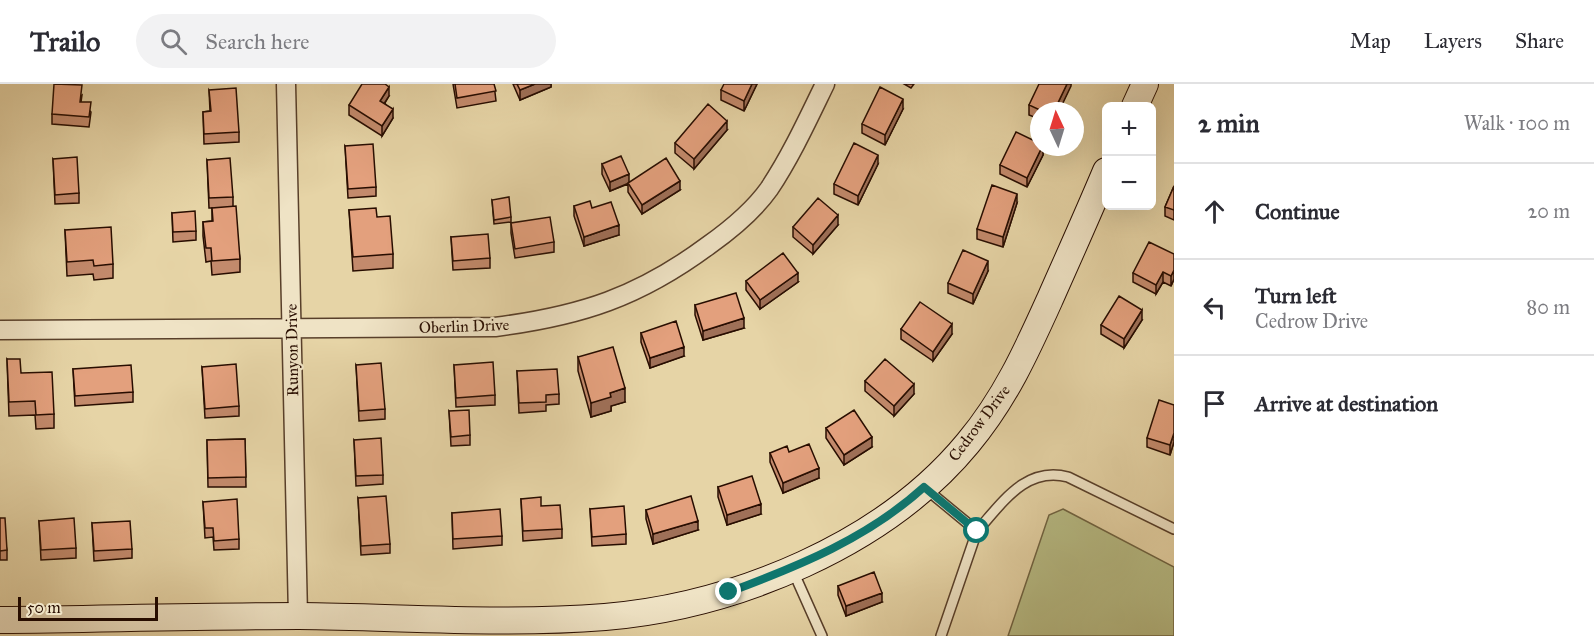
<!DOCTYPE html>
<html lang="en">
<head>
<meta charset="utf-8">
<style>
	:root { --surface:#fff; --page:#f2f2f3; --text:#2b2b33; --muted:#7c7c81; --line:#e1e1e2 }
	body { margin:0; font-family:"IM FELL Great Primer",serif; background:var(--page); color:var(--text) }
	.controls { position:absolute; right:18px; top:18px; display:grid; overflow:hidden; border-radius:9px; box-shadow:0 6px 24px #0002 }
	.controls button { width:54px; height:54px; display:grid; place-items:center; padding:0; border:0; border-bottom:2px solid var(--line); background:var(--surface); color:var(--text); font:30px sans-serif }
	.compass { position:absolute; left:1030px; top:18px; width:54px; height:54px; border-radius:50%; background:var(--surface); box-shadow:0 6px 24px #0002; rotate:356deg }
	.scale { position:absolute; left:18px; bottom:15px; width:140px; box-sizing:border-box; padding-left:6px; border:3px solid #280d00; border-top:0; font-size:16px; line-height:21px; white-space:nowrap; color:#280d00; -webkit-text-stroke:4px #efe3c5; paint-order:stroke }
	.stop { position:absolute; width:18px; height:18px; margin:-14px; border:4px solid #0f766e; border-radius:50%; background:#fff }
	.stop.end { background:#0f766e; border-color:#fff; box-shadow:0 2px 6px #0008 }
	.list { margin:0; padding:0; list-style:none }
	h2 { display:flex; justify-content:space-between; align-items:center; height:78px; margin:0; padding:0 24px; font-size:26px }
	h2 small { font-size:20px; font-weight:400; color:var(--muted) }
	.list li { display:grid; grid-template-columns:39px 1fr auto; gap:18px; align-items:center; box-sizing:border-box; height:96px; padding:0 24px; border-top:2px solid var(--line) }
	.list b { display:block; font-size:22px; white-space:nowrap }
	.list p { margin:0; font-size:20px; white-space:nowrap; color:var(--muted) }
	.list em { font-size:20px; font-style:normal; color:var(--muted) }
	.icon { flex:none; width:33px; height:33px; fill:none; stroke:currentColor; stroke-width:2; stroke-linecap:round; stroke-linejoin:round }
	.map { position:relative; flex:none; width:1174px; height:552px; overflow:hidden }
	header { display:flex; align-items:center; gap:36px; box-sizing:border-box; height:84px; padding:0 30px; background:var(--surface); border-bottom:2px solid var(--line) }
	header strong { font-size:28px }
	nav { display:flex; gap:33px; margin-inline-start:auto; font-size:21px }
	.search { width:420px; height:54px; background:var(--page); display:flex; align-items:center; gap:15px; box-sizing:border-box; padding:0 21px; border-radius:33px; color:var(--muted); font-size:22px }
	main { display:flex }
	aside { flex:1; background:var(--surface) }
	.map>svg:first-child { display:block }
	.garden { fill:#b7bc85; stroke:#706442; stroke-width:1.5 }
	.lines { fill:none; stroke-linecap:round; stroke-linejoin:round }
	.lane-casing { stroke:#583f2a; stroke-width:12 }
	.street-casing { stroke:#583f2a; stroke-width:21 }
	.secondary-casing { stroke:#280d00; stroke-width:28 }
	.lane { stroke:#efe3c5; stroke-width:9 }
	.street { stroke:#efe3c5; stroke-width:18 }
	.secondary { stroke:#efe3c5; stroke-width:26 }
	.wall { fill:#c38a6c; stroke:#280d00; stroke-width:1.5 }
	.shaded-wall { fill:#9f7058; stroke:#280d00; stroke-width:1.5 }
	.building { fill:#e3a07d; stroke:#280d00; stroke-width:1.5 }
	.route { stroke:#0f766e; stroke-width:8 }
	.labels { text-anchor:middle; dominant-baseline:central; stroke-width:4.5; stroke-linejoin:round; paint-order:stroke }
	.street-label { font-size:16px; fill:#280d00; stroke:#efe3c5 }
</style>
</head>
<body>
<header>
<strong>Trailo</strong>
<div class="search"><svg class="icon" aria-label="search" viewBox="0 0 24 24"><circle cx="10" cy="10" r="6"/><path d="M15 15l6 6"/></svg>Search here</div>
<nav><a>Map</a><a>Layers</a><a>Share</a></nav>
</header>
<main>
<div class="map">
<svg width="1174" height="552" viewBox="0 0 1174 552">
	<rect width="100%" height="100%" fill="#e6d4a6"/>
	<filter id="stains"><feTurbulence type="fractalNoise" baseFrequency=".00333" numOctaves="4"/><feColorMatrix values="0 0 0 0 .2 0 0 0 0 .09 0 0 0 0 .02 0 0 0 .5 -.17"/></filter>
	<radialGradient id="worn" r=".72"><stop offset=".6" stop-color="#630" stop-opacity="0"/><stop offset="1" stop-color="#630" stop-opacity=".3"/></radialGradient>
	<path class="garden" d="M1063,425l111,58v69h-166l41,-121z"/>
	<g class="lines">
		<defs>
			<path id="lane" d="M926,405l51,42 -36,105
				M977,447c26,-29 49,-65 91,-54l106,52
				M793,487l29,65"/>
			<path id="street" d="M286,0l12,532
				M0,246l495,-3c86,-11 144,-30 214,-82 21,-15 45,-35 60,-56 22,-33 39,-70 56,-105"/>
			<path id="secondary" d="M1135,22l10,-22
				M0,536c100,-1 200,-4 299,-4 102,1 205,9 306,1 130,-11 279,-72 363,-174 37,-44 59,-93 82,-144 19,-43 38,-85 56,-128"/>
		</defs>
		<use href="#lane" class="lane-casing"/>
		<use href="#street" class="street-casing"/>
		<use href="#secondary" class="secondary-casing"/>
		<use href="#lane" class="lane"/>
		<use href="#street" class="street"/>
		<use href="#secondary" class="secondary"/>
	</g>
	<path class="wall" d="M453,0h41l2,17 -39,7z
		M513,0h38v3l-31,13z
		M757,0l-13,27 -23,-11v-10z
		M904,0h10l-3,4z
		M1071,0l-12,27h-20v8l-10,-4v-10z
		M209,6l30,42v10l-35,2 -1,-32 7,-1z
		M82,11l-1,7 10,10 -2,15 -37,-3v-10z
		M389,12l-4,7 8,15 -11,18 -33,-21v-10z
		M903,25l-18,36 -23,-12v-9z
		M727,46l-33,39 -19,-16v-10z
		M345,62l31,41v9l-28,2z
		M1043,63v8l-16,32 -27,-13v-9z
		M53,75l26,34v10l-24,1z
		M207,76l26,37v9l7,53v13l-28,3 -1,-14 -5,1 -3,-26v-14l9,-1v-13h-3z
		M602,80l27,18 51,8 -38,24 -14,-22v-8l-18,7 -8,-17z
		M878,80l-20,41 -24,-11v-10z
		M1174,102v34l-9,-4v-9z
		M492,116l19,17v5l-17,2z
		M1017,119l-14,44 -26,-8v-10z
		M574,122l18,2 27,27 -35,11 -10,-30z
		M349,126l28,7 16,37v14l-40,3z
		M172,129l24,18v9l-23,2z
		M511,139l43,19v10l-39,6 -4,-25z
		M838,141l-25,29 -20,-17v-10z
		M65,146l48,34v14l-19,2 -1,-6 -26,2z
		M451,153l39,21v10l-37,2z
		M1174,170v25l-3,7 -8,-4 -7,12 -23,-12v-9z
		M988,187l-15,33 -25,-11v-10z
		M746,197l52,1 -38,27 -14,-19z
		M695,221l49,23 -41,12 -8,-25z
		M1142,236l-18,28 -23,-14v-9z
		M901,245l51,5 -19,27 -32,-22z
		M641,249l43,23 -34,12 -9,-26z
		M578,273l47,45 -14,4v5l-20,6 -13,-46z
		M7,275l14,14 33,41v14l-18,1 -1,-14 -26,1z
		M356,281l29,44v10l-26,2z
		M454,281l41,30v10l-39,2z
		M202,283l37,39v10l-34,2z
		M73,285l60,23v10l-58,4z
		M517,287l42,23v10l-13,1v6l-27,2z
		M865,297l49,13 -20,22 -29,-25z
		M1174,321v37l-4,13 -23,-8v-9z
		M449,327l21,24v10l-19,1z
		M826,344l46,19 -28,18 -18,-27z
		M245,355l1,48h-38l-1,-47z
		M354,356l29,35v9l-27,2z
		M789,368l30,26 -36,15 -13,-31v-9z
		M718,403l43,27 -34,11 -9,-28z
		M358,414l32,46v9l-29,2z
		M521,415l20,7 21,23v9l-39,3z
		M203,418l36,37v10l-25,1 -1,-13 -8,1z
		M590,425l36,25v10l-34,2z
		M646,426l52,20 -45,14 -7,-25z
		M452,429l50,23v9l-49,4z
		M0,434l7,32v10h-7z
		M39,437l37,27v10l-35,2z
		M92,439l40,26v9l-38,3z
		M838,502l44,16 -36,14 -8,-21z"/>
	<path class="shaded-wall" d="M535,0h16v3l-31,13v-10z
		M752,0h5l-13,27v-10z
		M1067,0h4v2l-12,25h-5z
		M389,3v9l-9,14v-9z
		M903,15v10l-18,36v-10z
		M393,25v9l-11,18v-10z
		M727,37v9l-33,39v-10z
		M1042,63h1v8l-16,32v-9z
		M878,71v9l-20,41v-9z
		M629,90v9l-19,8v-9z
		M680,97v9l-38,24v-9z
		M1017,110v9l-14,44v-10z
		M838,131v10l-25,29v-9z
		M619,141v10l-35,11v-9z
		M988,177v10l-15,33v-10z
		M1174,186v9l-3,7v-10z
		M1163,188v10l-7,12v-9z
		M798,189v9l-38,27v-9z
		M1142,226v10l-18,28v-9z
		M744,234v10l-41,12v-9z
		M952,240v10l-19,27v-9z
		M684,263v9l-34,12v-10z
		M914,300v10l-20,22v-10z
		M625,304v14l-14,4v5l-20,6v-14l19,-10z
		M1174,349v9l-4,13v-10z
		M872,353v10l-28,18v-10z
		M819,384v10l-36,15v-10z
		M761,420v10l-34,11v-10z
		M698,437v9l-45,14v-10z
		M882,509v9l-36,14v-10z"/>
	<path class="building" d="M54,0l28,1 -2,17h11l-2,15 -37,-3z
		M362,0h23l4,3 -9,14 13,8 -11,17 -33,-21z
		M455,0h39l2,7 -39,7z
		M517,0h18l-15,6z
		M724,0h28l-8,17 -23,-11z
		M1039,0h28l-13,27h-12l-13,-6z
		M880,3l23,12 -18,36 -23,-11z
		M236,4l3,44 -35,2 -1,-22 8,-1 -2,-21z
		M708,20l19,17 -33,38 -19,-16z
		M1016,48l23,11v4h3l-15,31 -27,-13z
		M854,59l24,12 -20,41 -24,-12z
		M373,60l3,43 -28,2 -3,-43z
		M621,72l8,18 -19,8 -8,-18z
		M77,73l2,36 -24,2 -2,-36z
		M230,74l3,39 -24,1 -2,-38z
		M666,74l14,23 -38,24 -14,-22z
		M992,101l25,9 -14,43 -26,-8z
		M1174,102v24l-9,-3z
		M509,113l2,20 -17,3 -2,-20z
		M818,114l20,17 -25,30 -20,-18z
		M590,117l2,7 19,-6 8,23 -35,12 -10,-31z
		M236,122l4,53 -28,2 -1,-13h-5l-3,-26 10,-1 -1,-13z
		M376,124l1,9 13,-1 3,38 -40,3 -4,-47z
		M195,127l1,20 -23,1 -1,-19z
		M550,133l4,25 -39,7 -4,-26z
		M111,143l2,37 -19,2 -1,-6 -26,2 -2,-32z
		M488,150l2,24 -37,3 -2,-24z
		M1149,158l25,12v16l-3,6 -8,-4 -7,13 -23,-12z
		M963,166l25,11 -15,33 -25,-11z
		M783,169l15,20 -38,27 -14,-19z
		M736,209l8,25 -41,13 -8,-26z
		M1119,212l23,14 -18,29 -23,-14z
		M920,218l32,22 -19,28 -32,-23z
		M676,237l8,26 -34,11 -9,-25z
		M613,263l12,41 -15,5 1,4 -20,6 -13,-46z
		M7,275h13l1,14 31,-1 2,42 -18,1 -1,-14 -26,1z
		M885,275l29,25 -20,22 -29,-25z
		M493,278l2,33 -39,3 -2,-33z
		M381,279l4,46 -26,2 -3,-46z
		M236,280l3,42 -34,3 -3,-42z
		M131,281l2,27 -58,4 -2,-27z
		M557,285l2,25 -13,1v7l-27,1 -2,-32z
		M1159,316l15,5v28l-4,12 -23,-7z
		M469,326l1,25 -19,2 -2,-26z
		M854,326l18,27 -28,18 -18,-27z
		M381,354l2,37 -27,1 -2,-36z
		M245,355l1,38 -38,1 -1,-38z
		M809,360l10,24 -36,15 -13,-30 17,-7 2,6z
		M752,392l9,28 -34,11 -9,-28z
		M386,412l4,48 -29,2 -3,-48z
		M691,412l7,25 -45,13 -7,-24z
		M541,413v9l19,-1 2,24 -39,2 -2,-32z
		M237,415l2,40 -25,2 -1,-13h-8l-2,-26z
		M624,422l2,28 -34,3 -2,-28z
		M500,425l2,27 -49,3 -1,-26z
		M0,434h5l2,32 -7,1z
		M74,434l2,30 -35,2 -2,-29z
		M130,437l2,28 -38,2 -2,-28z
		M874,488l8,21 -36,13 -8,-20z"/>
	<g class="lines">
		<path class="route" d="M729,508c70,-26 139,-54 195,-105l53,44"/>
	</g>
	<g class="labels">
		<g class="street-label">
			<text transform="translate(464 242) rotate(-2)">Oberlin Drive</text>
			<text transform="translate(292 266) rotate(-91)">Runyon Drive</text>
			<text transform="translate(979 339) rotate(-53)">Cedrow Drive</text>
		</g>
	</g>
	<rect width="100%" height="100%" filter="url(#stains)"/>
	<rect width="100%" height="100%" fill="url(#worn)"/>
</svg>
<div class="controls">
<button>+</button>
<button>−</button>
</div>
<svg class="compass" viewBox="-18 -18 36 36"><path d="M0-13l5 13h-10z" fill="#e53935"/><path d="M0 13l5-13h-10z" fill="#7c7c81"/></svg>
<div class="scale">50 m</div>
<div class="stop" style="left:977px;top:447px"></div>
<div class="stop end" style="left:729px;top:508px"></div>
</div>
<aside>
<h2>2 min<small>Walk · 100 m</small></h2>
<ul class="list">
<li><svg class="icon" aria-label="ahead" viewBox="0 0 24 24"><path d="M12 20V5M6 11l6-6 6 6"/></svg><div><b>Continue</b></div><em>20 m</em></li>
<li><svg class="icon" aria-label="left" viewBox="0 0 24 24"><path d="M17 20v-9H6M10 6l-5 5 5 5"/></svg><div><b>Turn left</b><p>Cedrow Drive</p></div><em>80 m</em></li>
<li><svg class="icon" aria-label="arrive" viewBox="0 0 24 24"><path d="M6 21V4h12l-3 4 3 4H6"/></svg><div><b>Arrive at destination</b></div></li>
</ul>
</aside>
</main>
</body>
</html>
